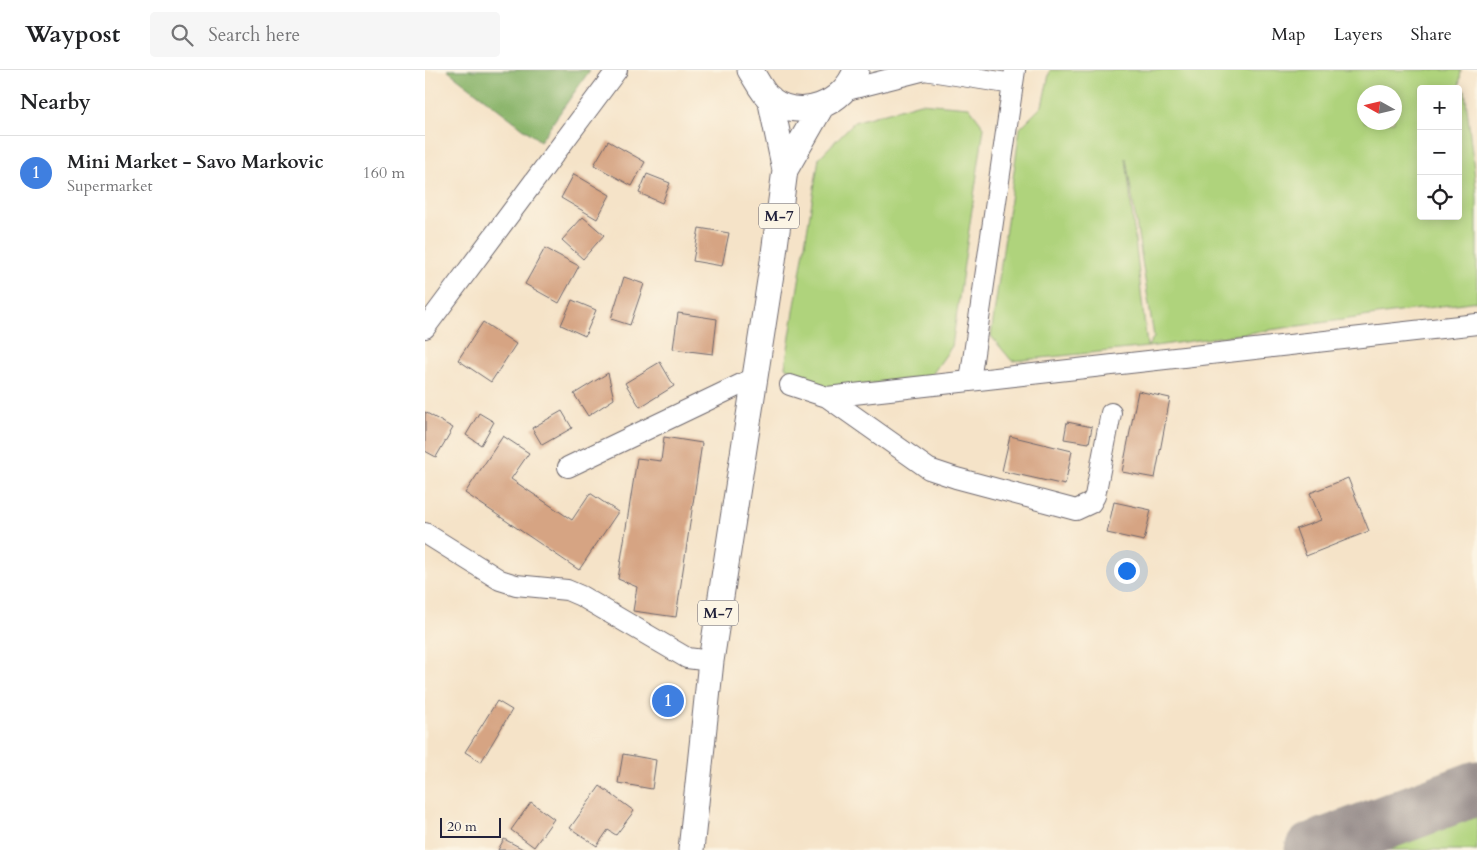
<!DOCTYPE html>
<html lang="en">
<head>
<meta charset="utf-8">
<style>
	:root { --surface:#fff; --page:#f6f6f6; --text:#202124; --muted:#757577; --line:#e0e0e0; --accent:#d93025 }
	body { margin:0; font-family:Cardo,serif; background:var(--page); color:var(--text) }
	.controls { position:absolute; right:15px; top:15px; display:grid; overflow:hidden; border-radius:5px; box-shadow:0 2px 12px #0003 }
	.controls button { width:45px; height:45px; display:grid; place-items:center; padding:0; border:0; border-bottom:1px solid var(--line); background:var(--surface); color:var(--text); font:25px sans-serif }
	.compass { position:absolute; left:932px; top:15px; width:45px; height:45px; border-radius:50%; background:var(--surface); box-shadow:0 2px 12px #0003; rotate:278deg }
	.scale { position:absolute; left:15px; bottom:12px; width:61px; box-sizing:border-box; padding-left:5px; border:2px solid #22223b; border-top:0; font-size:14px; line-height:18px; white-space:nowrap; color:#22223b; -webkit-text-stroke:4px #fcf5e5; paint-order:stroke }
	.you { position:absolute; left:701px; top:500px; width:18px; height:18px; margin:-12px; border:4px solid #fff; border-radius:50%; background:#1a73e8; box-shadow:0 0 0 8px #1a73e833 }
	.badge { display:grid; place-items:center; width:32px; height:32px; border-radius:50%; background:var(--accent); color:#fff; font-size:16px; font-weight:700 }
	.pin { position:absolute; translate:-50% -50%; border:2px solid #fff; box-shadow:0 1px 5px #0006 }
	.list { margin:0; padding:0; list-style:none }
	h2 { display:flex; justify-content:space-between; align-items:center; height:65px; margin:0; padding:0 20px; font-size:21px }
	h2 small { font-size:16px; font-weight:400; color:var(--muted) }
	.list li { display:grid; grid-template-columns:32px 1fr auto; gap:15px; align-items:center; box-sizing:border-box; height:75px; padding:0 20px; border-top:1px solid var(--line) }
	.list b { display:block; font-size:19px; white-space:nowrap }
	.list p { margin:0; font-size:16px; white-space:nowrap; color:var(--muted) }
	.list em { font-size:16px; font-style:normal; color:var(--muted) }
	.icon { flex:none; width:28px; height:28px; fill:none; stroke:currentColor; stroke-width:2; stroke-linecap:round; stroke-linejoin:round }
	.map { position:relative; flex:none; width:1052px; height:780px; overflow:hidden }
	header { display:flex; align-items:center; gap:30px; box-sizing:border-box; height:70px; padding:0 25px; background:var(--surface); border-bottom:1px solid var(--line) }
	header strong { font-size:24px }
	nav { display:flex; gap:28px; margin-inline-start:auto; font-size:18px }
	.search { width:350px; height:45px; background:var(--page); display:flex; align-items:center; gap:12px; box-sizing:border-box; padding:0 18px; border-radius:5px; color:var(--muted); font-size:19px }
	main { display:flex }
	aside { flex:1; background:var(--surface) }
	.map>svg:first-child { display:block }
	.green { fill:#afd37c; stroke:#687a5c; fill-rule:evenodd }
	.forest { fill:#8bb56c; stroke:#566c54 }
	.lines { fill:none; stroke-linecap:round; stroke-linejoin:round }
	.taxiway { stroke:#8c8282; stroke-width:55 }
	.building { fill:#d6a483 }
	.minor-casing { stroke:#6c666c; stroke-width:22 }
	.major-casing { stroke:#6c666c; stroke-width:27 }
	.minor { stroke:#fff; stroke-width:20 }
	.major { stroke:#fff; stroke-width:25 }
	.labels { text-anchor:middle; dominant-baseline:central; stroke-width:4.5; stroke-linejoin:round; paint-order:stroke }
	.shield { fill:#fcf5e5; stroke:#63616e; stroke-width:1 }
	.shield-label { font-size:15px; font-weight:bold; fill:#22223b }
</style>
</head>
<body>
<header>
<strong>Waypost</strong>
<div class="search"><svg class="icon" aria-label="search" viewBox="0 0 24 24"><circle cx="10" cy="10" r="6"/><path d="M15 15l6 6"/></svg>Search here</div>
<nav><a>Map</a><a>Layers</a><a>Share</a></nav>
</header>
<main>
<aside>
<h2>Nearby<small></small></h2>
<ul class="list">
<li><span class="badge" style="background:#3f7fe0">1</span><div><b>Mini Market - Savo Markovic</b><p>Supermarket</p></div><em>160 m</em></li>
</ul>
</aside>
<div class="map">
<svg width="1052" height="780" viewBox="0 0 1052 780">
	<rect width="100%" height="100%" fill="#fcf5e5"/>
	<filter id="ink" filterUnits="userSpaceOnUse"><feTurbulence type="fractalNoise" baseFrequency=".02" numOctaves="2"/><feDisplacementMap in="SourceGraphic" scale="10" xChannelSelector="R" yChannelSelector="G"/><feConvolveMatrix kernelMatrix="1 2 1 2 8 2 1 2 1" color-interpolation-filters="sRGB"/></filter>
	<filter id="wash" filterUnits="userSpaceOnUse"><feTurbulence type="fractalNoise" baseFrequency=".0096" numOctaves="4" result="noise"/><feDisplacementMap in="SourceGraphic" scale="20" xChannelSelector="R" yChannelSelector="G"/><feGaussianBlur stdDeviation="1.12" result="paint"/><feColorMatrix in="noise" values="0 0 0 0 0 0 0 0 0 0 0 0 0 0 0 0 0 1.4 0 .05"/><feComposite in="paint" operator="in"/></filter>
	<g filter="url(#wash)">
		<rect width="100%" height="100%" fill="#f5e3c8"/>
		<path class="green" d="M625,0h411l-3,28 7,-8 12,107v104l-329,46 -136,14 -21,-25 29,-208 22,-22zM996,19h37v127h-37zM939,22h30v30h-30zM701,88l28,179 -6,9h-1z
			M495,33l49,4 15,20 -32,219 -21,30 -108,14 -38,-23 34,-209 35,-36z
			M1052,736v44h-111z"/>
		<path class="forest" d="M22,0h143l-50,71z"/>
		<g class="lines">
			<path class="taxiway" d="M887,780l165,-62"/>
		</g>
		<g id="blocks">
			<path class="building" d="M183,71l37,21 -13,24 -38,-21z
				M149,104l36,21 -13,24 -36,-21z
				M222,104l23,9 -8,20 -23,-10z
				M158,147l21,18 -21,24 -21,-19z
				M274,158l30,5 -7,33 -29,-5z
				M120,178l34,18 -20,37 -34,-19z
				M199,207l20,7 -14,41 -19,-6z
				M147,230l24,10 -11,26 -24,-11z
				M253,243l39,6 -4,35 -40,-5z
				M58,252l33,22 -25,38 -33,-22z
				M235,292l14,24 -34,21 -15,-24z
				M183,303l6,26 -26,17 -14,-22z
				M713,321l32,7 -15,80 -33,-6z
				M137,341l10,17 -30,17 -10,-17z
				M0,342l28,16 -17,29 -11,-6z
				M54,343l15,9 -13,23 -15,-10z
				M642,352l25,5 -3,16 -25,-4z
				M78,366l26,17 -18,26 61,41 18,-27 28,19 -39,58 -114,-77z
				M585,366l62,15 -7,34 -63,-14z
				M239,367l38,6 -26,174 -43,-6 4,-24 -19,-8 19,-121 24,3z
				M923,408l21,53 -63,25 -10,-27 25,-9 -11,-27z
				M689,432l37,8 -7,31 -37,-8z
				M235,625l15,1 -1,11 -14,-1z
				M72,631l15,9 -31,52 -16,-10z
				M198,684l33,6 -4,29 -34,-6z
				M175,716l34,25 -18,24 -8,-5 -11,16 -27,-18z
				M106,732l23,17 -20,28 -23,-17z
				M79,769l21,11h-27z"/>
		</g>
	</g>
	<g filter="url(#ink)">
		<use href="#blocks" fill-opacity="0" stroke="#6c666c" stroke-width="1"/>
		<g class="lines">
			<defs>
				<path id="minor" d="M499,0l89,14
					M418,21l82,-21
					M0,258l192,-258
					M545,311l45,-311
					M365,315l37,12 650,-73
					M402,327l102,72 27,9 120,32 15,-7 4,-7 16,-83
					M143,397l186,-89
					M0,463l75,47 16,5 51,5 14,6 106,62 24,3"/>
				<path id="major" d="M325,0c6,9 12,22 20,29 31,23 74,5 86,-29
					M360,100l36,-63
					M266,780l20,-189 62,-400 12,-91 -15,-72"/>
			</defs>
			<use href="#minor" class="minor-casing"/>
			<use href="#major" class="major-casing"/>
			<use href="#minor" class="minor"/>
			<use href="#major" class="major"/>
		</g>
	</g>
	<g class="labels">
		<g class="shield">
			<rect x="334" y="133.5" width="40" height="25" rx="4"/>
			<rect x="273" y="530.5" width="40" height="25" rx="4"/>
		</g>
		<g class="shield-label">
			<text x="354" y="146">M-7</text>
			<text x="293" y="543">M-7</text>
		</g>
	</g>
</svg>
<div class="controls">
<button>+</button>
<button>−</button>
<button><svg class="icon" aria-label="locate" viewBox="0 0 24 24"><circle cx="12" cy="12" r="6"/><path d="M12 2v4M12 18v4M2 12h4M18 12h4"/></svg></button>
</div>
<svg class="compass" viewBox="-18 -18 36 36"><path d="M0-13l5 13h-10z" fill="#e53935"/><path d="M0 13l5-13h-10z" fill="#757577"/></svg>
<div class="scale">20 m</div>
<div class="you"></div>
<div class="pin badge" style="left:243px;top:631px;background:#3f7fe0">1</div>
</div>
</main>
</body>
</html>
